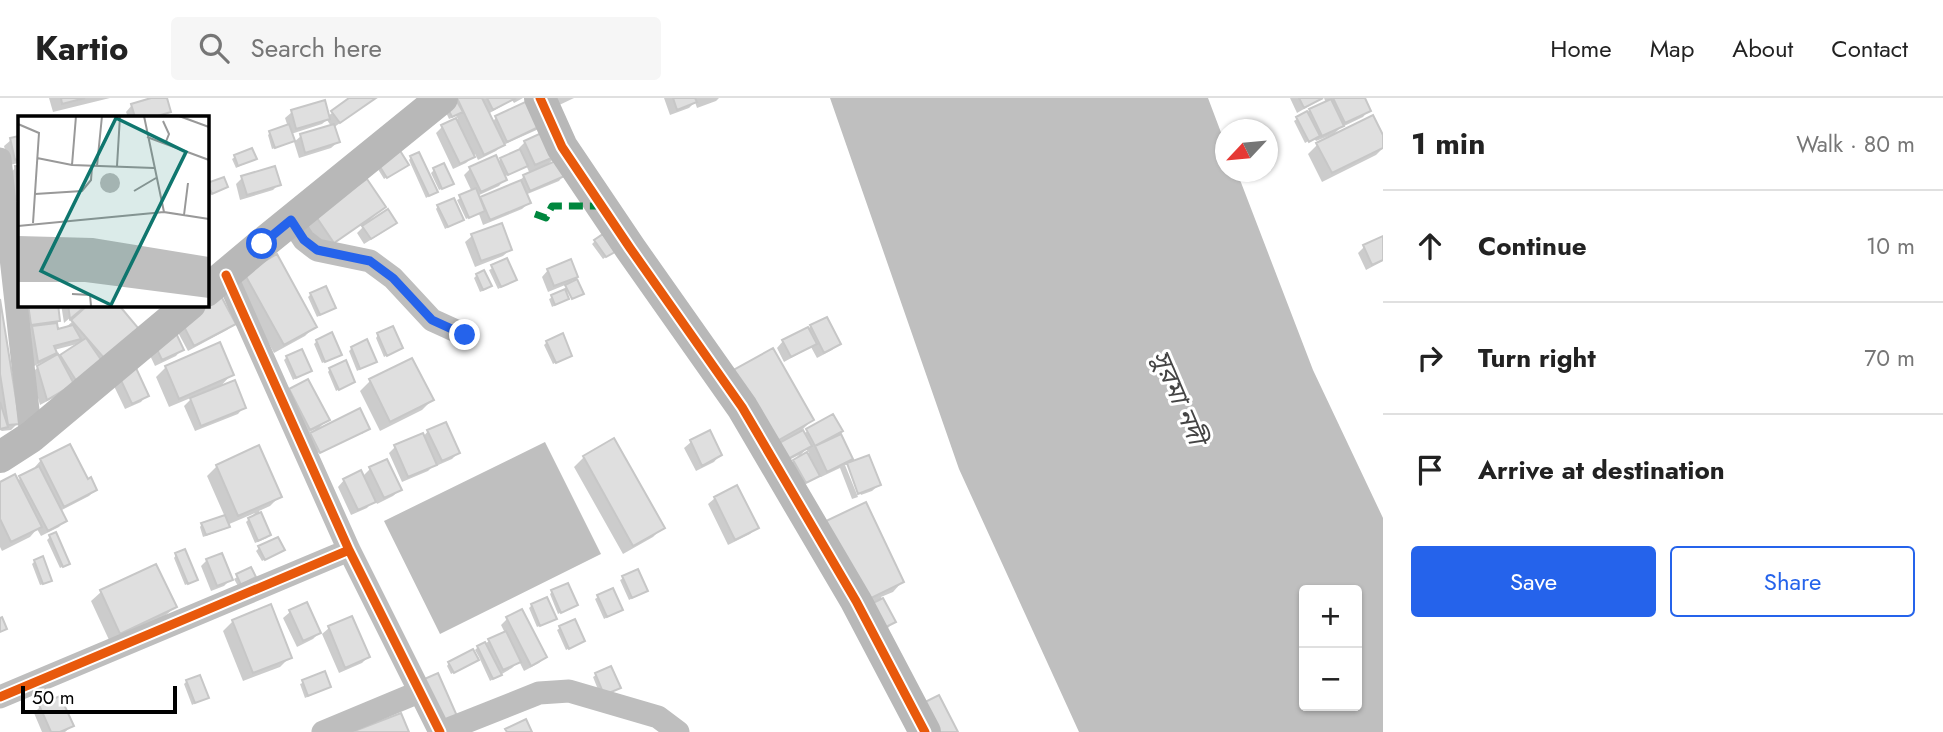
<!DOCTYPE html>
<html lang="en">
<head>
<meta charset="utf-8">
<style>
	:root { --surface:#fff; --page:#f6f6f6; --text:#222; --muted:#767676; --line:#e0e0e0; --accent:#2563eb }
	body { margin:0; font-family:Jost,"Noto Sans Bengali",sans-serif; background:var(--page); color:var(--text) }
	.controls { position:absolute; right:21px; bottom:21px; display:grid; overflow:hidden; border-radius:7px; box-shadow:0 2px 5px #0004 }
	.controls button { width:63px; height:63px; display:grid; place-items:center; padding:0; border:0; border-bottom:2px solid var(--line); background:var(--surface); color:var(--text); font:35px sans-serif }
	.compass { position:absolute; left:1215px; top:21px; width:63px; height:63px; border-radius:50%; background:var(--surface); box-shadow:0 2px 5px #0004; rotate:244deg }
	.scale { position:absolute; left:21px; bottom:18px; width:156px; box-sizing:border-box; padding-left:7px; border:4px solid #000; border-top:0; font-size:19px; line-height:24px; white-space:nowrap; color:#000; -webkit-text-stroke:5px #fff; paint-order:stroke }
	.stop { position:absolute; width:21px; height:21px; margin:-16px; border:5px solid #2563eb; border-radius:50%; background:#fff }
	.stop.end { background:#2563eb; border-color:#fff; box-shadow:0 2px 7px #0008 }
	.list { margin:0; padding:0; list-style:none }
	h2 { display:flex; justify-content:space-between; align-items:center; height:91px; margin:0; padding:0 28px; font-size:30px }
	h2 small { font-size:23px; font-weight:400; color:var(--muted) }
	.list li { display:grid; grid-template-columns:46px 1fr auto; gap:21px; align-items:center; box-sizing:border-box; height:112px; padding:0 28px; border-top:2px solid var(--line) }
	.list b { display:block; font-size:26px; white-space:nowrap }
	.list em { font-size:23px; font-style:normal; color:var(--muted) }
	.actions { display:flex; gap:14px; padding:21px 28px }
	.actions a { flex:1; padding:16px 0; border:2px solid var(--accent); border-radius:7px; text-align:center; font-size:24px; color:var(--accent) }
	.actions .main { background:var(--accent); color:#fff }
	.icon { flex:none; width:38px; height:38px; fill:none; stroke:currentColor; stroke-width:2; stroke-linecap:round; stroke-linejoin:round }
	.map { position:relative; flex:none; width:1383px; height:634px; overflow:hidden }
	header { display:flex; align-items:center; gap:42px; box-sizing:border-box; height:98px; padding:0 35px; background:var(--surface); border-bottom:2px solid var(--line) }
	header strong { font-size:33px }
	nav { display:flex; gap:38px; margin-inline-start:auto; font-size:24px }
	.search { width:490px; height:63px; background:var(--page); display:flex; align-items:center; gap:18px; box-sizing:border-box; padding:0 24px; border-radius:7px; color:var(--muted); font-size:26px }
	main { display:flex }
	aside { flex:1; background:var(--surface) }
	.map>svg:first-child { display:block }
	.water { fill:#bfbfbf; fill-rule:evenodd }
	.shadow { fill:#0003; fill-rule:evenodd }
	.building { fill:#dfdfdf; stroke:#c7c7c7; stroke-width:2 }
	.lines { fill:none; stroke-linecap:round; stroke-linejoin:round }
	.street { stroke:#bebebe; stroke-width:23 }
	.secondary { stroke:#b8b8b8; stroke-width:32 }
	.quiet { stroke:#00873e; stroke-width:7; stroke-dasharray:14 7; stroke-linecap:butt }
	.cycleway-casing { stroke:#fff; stroke-width:13 }
	.cycleway { stroke:#e8590c; stroke-width:9 }
	.route { stroke:#2563eb; stroke-width:9 }
	.labels { text-anchor:middle; dominant-baseline:central; stroke-width:6; stroke-linejoin:round; paint-order:stroke }
	.water-label { font-size:26px; font-style:italic; fill:#444; stroke:#fff }
	.inset-road { fill:none; stroke:#999; stroke-width:2 }
	.view { fill:#0f766e; fill-opacity:0.15; stroke:#0f766e; stroke-width:3.5 }
	.inset-edge { fill:none; stroke:#000; stroke-width:3.5 }
</style>
</head>
<body>
<header>
<strong>Kartio</strong>
<div class="search"><svg class="icon" aria-label="search" viewBox="0 0 24 24"><circle cx="10" cy="10" r="6"/><path d="M15 15l6 6"/></svg>Search here</div>
<nav><a>Home</a><a>Map</a><a>About</a><a>Contact</a></nav>
</header>
<main>
<div class="map">
<svg width="1383" height="634" viewBox="0 0 1383 634">
	<rect width="100%" height="100%" fill="#fff"/>
	<path class="water" d="M830,0h378l17,45 1,29h11l76,198 70,148v214h-304l-120,-263zM1304,492h53v116h-53z
		M545,344l56,112 -161,80 -56,-113z"/>
	<path class="shadow" d="M49,0h61l-57,14z
		M157,0h8l4,13 -5,6h-36l-2,-5 6,-7z
		M352,0h23l-42,30 5,14 -7,6 -32,10 -5,-16 7,-6 30,-10 -4,-6 -5,4 -31,10 2,6 -3,3 -18,6 -4,-14 2,-2 18,-6 -3,-9 7,-6 36,4z
		M461,0h62l-9,5 -2,-3 -24,14 4,8 4,-4 45,10 -40,18 -5,5 -18,9 -3,-6 -9,9 -13,6 -17,-36 6,-6 16,-8 -2,-3 -7,3 -6,-13 12,-4z
		M549,0h25l-21,10z
		M664,0h55l-3,3 -19,7 -2,-6 -6,6 -19,7z
		M1290,0h33l-26,15z
		M1324,0h40l5,12 -6,7 -23,11 -6,6 -18,7 -2,-3 -9,5 -11,-22 16,-11 16,-7z
		M19,40v25l-10,2 -5,-19 7,-6z
		M525,44l34,12 -13,12 19,8 -6,7 -34,14 4,8 -7,6 -39,16 -4,-11 -13,5 -9,-19 15,-8 -8,-17 6,-6 27,-6 4,-4 19,-8 -1,-3zM526,67l4,9 -6,2 -6,7 -39,18 -2,-5 22,-10 6,-7 -1,-2z
		M1318,46l65,4 -7,7 -54,27 -14,-28z
		M235,59l20,1 -19,10 -4,-9z
		M411,59l25,35 -10,6 -17,-38z
		M376,68l28,1 -20,12z
		M15,70h4v49l-5,1 -2,-12 5,-5 -4,1 -4,-27z
		M434,72l15,16 -10,4 -8,-17z
		M242,80l37,6 -6,6 -33,10 -4,-16z
		M208,87l18,2 -17,8 -3,-5z
		M438,108l24,14 -17,9 -9,-20z
		M383,109l-15,15 27,1 -7,6 -24,15 -7,-11 9,-9 -1,-2 -42,29 -17,-25 10,-10z
		M501,127l9,25 -7,6 -28,11 -10,-25 7,-6z
		M1383,139v24l-17,9 -8,-17 6,-6z
		M595,143l15,13 -7,5 -11,-15z
		M276,159l39,69 -10,10 -31,17 -38,-69z
		M506,163l9,19 -17,9 -9,-19z
		M548,172l28,6 -6,7 -22,9 -6,-15z
		M477,177l13,11 -3,3 -7,3 -6,-14z
		M565,190l5,12 -2,-2 -4,3 -12,6 -3,-8 16,-8z
		M311,196l23,14 -17,9 -9,-20z
		M23,206h33l2,17 -3,3 2,7 7,-2 9,-8 63,8 -70,62 -26,14 -9,-31 12,-12 -11,5zM81,245l-22,16 -14,3 10,-9 -1,-3z
		M61,206h25l-22,19z
		M0,213l18,112 -7,7 -9,1 -2,-1z
		M826,221l13,25 -7,6 -15,8 -6,-11 -27,15 -7,-14 6,-7z
		M234,226l-7,6 -39,21 -14,-26z
		M378,237l23,13 -17,9 -8,-19z
		M317,243l20,16 -15,6 -8,-19z
		M547,244l23,13 -17,9 -9,-19z
		M352,250l23,14 -18,9 -8,-20z
		M147,251h35l-6,7 -21,10z
		M287,259l23,13 -17,10 -9,-20z
		M412,262l20,40 -10,10 -42,21 -20,-40 10,-10z
		M166,269l66,7 -14,15 26,18 -6,7 -43,17 -11,-25 9,-9 -24,10 -13,-30z
		M330,271l23,13 -17,9 -8,-19z
		M135,272l12,25 -6,7 -16,7 -12,-25z
		M721,285l91,37 -10,10 1,4 29,-17 19,42 -5,5 22,-7 11,28 -7,6 -11,4 -12,-30h-4l13,32 -6,2 -12,-31 -19,9 -2,-3 -16,11 -12,-21 8,-9 -18,9 1,-23 -22,13zM806,351l3,4 -11,6v-1z
		M290,292l37,30 -11,11 51,-2 -5,5v-3l-50,25 -8,-15 12,-12 -13,6z
		M428,333l30,22 -6,6 -16,7 -1,-2 -7,7 -26,11 -13,-29 6,-6 28,-10z
		M709,335l11,22 -6,7 -18,9 -12,-23 7,-6z
		M584,359l78,71 -9,9 -30,17 -49,-87z
		M41,362l46,21 8,9 -6,6 -29,15 5,9 -6,7 -18,9 -4,-7 -7,8 -28,14 -2,-4v-63l17,-3 19,-12 -1,-2z
		M217,368l63,30 -10,10 -11,5 10,24 -2,3 -12,5 -9,-21 9,-9 -28,12 -2,4 -22,8 -3,-10 2,-3 23,-7 -18,-41z
		M370,371l30,21 -7,6 -16,8 -2,-5 -8,9 -16,7 -13,-28 6,-7 18,-3z
		M715,400l42,29 -7,7 -22,11 -20,-41z
		M816,435l86,49 -9,10 -12,5 13,24 -6,7z
		M50,439l18,27 -8,4 -13,-28z
		M259,450l21,4 -18,9 -6,-10z
		M176,457l20,24 -3,3 -8,3 -11,-27z
		M207,462l24,19 -7,7 -13,5 -10,-25z
		M35,463l15,19 -3,3 -7,2 -8,-21z
		M155,468l20,41 -10,9 -55,26 -19,-41 10,-9z
		M250,471l1,11 -13,6 -4,-7z
		M637,473l9,20 -17,9 -9,-20z
		M552,494l24,13 -18,9 -8,-20z
		M598,499l23,13 -17,9 -9,-20z
		M532,507l20,16 -15,6 -8,-19z
		M290,514l29,21 -6,6 -16,8 -14,-29z
		M351,520l17,39 -6,6 -23,10 -17,-39 7,-6z
		M507,521l38,38 -6,6 -15,8 -5,-10 -7,7 -22,13 -11,-24 -5,5 -23,12 -4,-8 2,-3 30,-6 -4,-7 3,-3 27,-14 -4,-8z
		M233,523l57,36 -10,10 -37,14 -20,-50z
		M560,530l23,13 -17,9 -9,-20z
		M324,576l5,13 -24,11 -5,-14z
		M596,577l23,13 -18,9 -8,-20z
		M187,583l20,16 -15,8 -8,-21z
		M40,609l32,19 -7,6h-23l-8,-19z"/>
	<path class="building" d="M61,0h24l-23,6z
		M151,0h16l4,14 -17,5h-19l-4,-13z
		M349,0h27l-36,25 -9,-12z
		M455,0l8,14 -11,5 -8,-16z
		M457,0h25l23,47 -21,10z
		M487,0h29l-23,12z
		M534,0l15,24 -42,20 -12,-26z
		M673,0h22l2,4 -20,8z
		M1299,0h24l-19,10z
		M1333,0h32l6,13 -26,12z
		M1331,1l13,27 -22,10 -13,-27z
		M325,2l5,19 -34,10 -5,-19z
		M1307,13l13,25 -11,6 -13,-25z
		M1373,17l10,20v13l-51,25 -16,-30z
		M456,20l19,39 -15,7 -19,-39z
		M289,26l6,17 -20,7 -6,-17z
		M334,26l6,18 -35,11 -5,-19z
		M550,31l11,25 -26,11 -11,-24z
		M19,38v23l-4,1 -5,-22z
		M252,50l5,11 -19,7 -4,-11z
		M399,51l10,16 -22,13 -10,-16z
		M520,51l8,17 -20,9 -8,-17z
		M419,54l19,40 -9,4 -19,-40z
		M496,57l11,25 -26,12 -12,-25z
		M560,61l7,16 -37,16 -7,-16z
		M444,65l10,21 -12,5 -9,-21z
		M15,68h4v30z
		M275,68l6,19 -34,10 -6,-19z
		M224,79l4,10 -16,7 -5,-11z
		M367,81l19,28 -52,36 -19,-28z
		M521,82l10,23 -41,17 -10,-23z
		M476,90l9,23 -16,7 -10,-23z
		M454,100l10,22 -16,7 -11,-22z
		M388,111l9,14 -26,16 -9,-13z
		M502,125l10,27 -31,11 -10,-27z
		M603,136l12,18 -9,5 -12,-17z
		M1383,138v24l-11,5 -9,-20z
		M277,156l40,73 -33,18 -40,-72z
		M507,160l10,22 -16,7 -10,-22z
		M571,161l7,18 -24,9 -7,-17z
		M484,172l8,16 -9,4 -7,-16z
		M577,181l7,15 -12,5 -7,-14z
		M326,188l10,22 -16,7 -10,-22z
		M565,191l4,10 -14,6 -4,-10z
		M221,198l15,28 -42,22 -15,-29z
		M0,201l20,125 -12,1 -8,-51z
		M28,206h30l2,17 -29,4z
		M68,206h20l-18,15z
		M89,206h29l21,25 -35,29 -33,-38z
		M827,219l14,27 -17,9 -14,-28z
		M57,225l1,6 15,-4 8,14 -27,7 3,7 -19,9 -6,-36z
		M393,228l10,22 -16,8 -10,-23z
		M808,229l9,17 -26,13 -9,-17z
		M175,233l9,19 -22,10 -9,-19z
		M332,234l10,23 -17,7 -9,-22z
		M563,235l9,23 -16,7 -10,-22z
		M86,240l18,26 -27,18 -17,-27z
		M367,241l10,23 -17,7 -9,-22z
		M220,244l14,33 -55,24 -14,-33z
		M773,250l41,72 -44,25 -40,-73z
		M302,251l10,22 -16,7 -10,-22z
		M58,256l16,30 -27,16 -10,-34z
		M412,260l22,42 -44,22 -21,-43z
		M346,262l9,22 -16,8 -10,-22z
		M136,270l13,28 -17,8 -13,-28z
		M308,281l22,41 -20,10 -21,-41z
		M235,282l11,28 -45,18 -11,-28z
		M0,304l8,25 -8,2z
		M360,310l10,21 -50,24 -10,-20z
		M833,316l10,17 -28,15 -9,-17z
		M446,324l14,31 -18,8 -15,-31z
		M710,332l12,25 -20,11 -12,-26z
		M803,332l9,16 -24,13 -9,-16z
		M423,335l14,32 -29,12 -14,-32z
		M841,336l12,25 -26,13 -12,-26z
		M614,340l51,90 -32,18 -50,-90z
		M70,346l18,35 3,-2 6,13 -33,17 -24,-48z
		M259,347l23,52 -44,19 -22,-51z
		M807,354l13,24 -14,7 -13,-23z
		M869,357l12,30 -23,9 -11,-31z
		M387,361l15,31 -18,8 -15,-31z
		M39,368l28,55 -19,10 -29,-55z
		M361,372l15,32 -18,8 -15,-31z
		M15,376l27,53 -31,15 -11,-23v-37z
		M737,387l22,43 -24,12 -21,-43z
		M866,404l38,80 -41,20 -39,-80z
		M261,414l10,23 -13,6 -10,-23z
		M225,417l5,12 -24,8 -5,-12z
		M56,434l14,32 -7,3 -14,-32z
		M278,439l7,13 -20,10 -7,-14z
		M185,451l13,31 -10,4 -13,-31z
		M222,455l11,27 -16,6 -11,-27z
		M43,458l9,25 -9,3 -9,-24z
		M156,466l21,43 -57,27 -20,-44z
		M251,469l5,10 -15,8 -5,-11z
		M638,471l10,22 -16,7 -10,-22z
		M568,485l10,22 -17,8 -10,-23z
		M613,490l10,22 -16,7 -10,-22z
		M547,499l10,22 -17,7 -9,-22z
		M883,500l13,24 -16,8 -13,-24z
		M307,504l14,31 -18,8 -14,-31z
		M271,506l21,54 -39,15 -21,-53z
		M522,511l25,48 -16,9 -25,-49z
		M352,518l18,41 -25,11 -17,-42z
		M2,519l5,12 -7,3v-14z
		M575,521l10,22 -16,8 -10,-23z
		M506,533l15,31 -18,8 -15,-31z
		M485,544l17,33 -9,4 -16,-33z
		M473,551l6,11 -25,13 -6,-11z
		M611,568l10,22 -17,7 -9,-22z
		M325,573l6,16 -23,9 -6,-16z
		M438,575l19,43 -15,7 -20,-43z
		M200,577l9,23 -14,5 -9,-23z
		M939,597l19,37h-25l-14,-27z
		M60,598l14,30 -14,6h-9l-12,-27z
		M401,615l8,19h-57z
		M526,621l6,13h-25l-2,-3z"/>
	<g class="lines">
		<path class="street" d="M0,61l31,278
			M291,122l13,20 13,10 53,11 23,17 39,42 33,15
			M226,177l123,275 91,182
			M0,599l349,-147
			M323,634l96,-40
			M441,634l98,-39 30,-2 89,26 20,15"/>
		<path class="secondary" d="M540,0l22,49 68,101 112,159 114,194 69,131
			M206,193l56,-47 180,-146
			M0,359l31,-20 159,-133"/>
		<path class="quiet" d="M535,116l11,4 6,-12h49"/>
		<defs>
			<path id="cycleway" d="M540,0l22,49 68,101 112,159 114,194 69,131
				M226,177l123,275 91,182
				M0,599l349,-147"/>
		</defs>
		<use href="#cycleway" class="cycleway-casing"/>
		<use href="#cycleway" class="cycleway"/>
	</g>
	<g class="lines">
		<path class="route" d="M262,146l29,-24 13,20 13,10 53,11 23,17 39,42 33,15"/>
	</g>
	<g class="labels">
		<g class="water-label">
			<text transform="translate(1179 299) rotate(67)">সুরমা নদী</text>
		</g>
	</g>
	<g transform="translate(18 18)">
		<rect width="191" height="191" fill="#fff"/>
		<path d="M82 67a10 10 0 1 1 20 0a10 10 0 1 1-20 0ZM0,120l75,2 116,19v41l-124,-16h-67z" fill="#bfbfbf"/>
		<path class="inset-road" d="M0,0v8l21,9 -6,90M126,0l20,96 45,7M161,0l30,11M145,5l6,13 -4,10M129,21l62,23M19,42l35,7 82,3M54,49l4,-49M79,50l5,-50M99,50l3,-50M116,75l22,-13M17,78l47,-3 9,-11 1,-13M166,99l4,-32M0,110l146,-14M54,178l18,1 1,11"/>
		<path class="view" d="M98,2l70,34 -75,153 -70,-34z"/>
		<rect width="191" height="191" class="inset-edge"/>
	</g>
</svg>
<div class="controls">
<button>+</button>
<button>−</button>
</div>
<svg class="compass" viewBox="-18 -18 36 36"><path d="M0-13l5 13h-10z" fill="#e53935"/><path d="M0 13l5-13h-10z" fill="#767676"/></svg>
<div class="scale">50 m</div>
<div class="stop" style="left:262px;top:146px"></div>
<div class="stop end" style="left:465px;top:237px"></div>
</div>
<aside>
<h2>1 min<small>Walk · 80 m</small></h2>
<ul class="list">
<li><svg class="icon" aria-label="ahead" viewBox="0 0 24 24"><path d="M12 20V5M6 11l6-6 6 6"/></svg><div><b>Continue</b></div><em>10 m</em></li>
<li><svg class="icon" aria-label="right" viewBox="0 0 24 24"><path d="M7 20v-9h11M14 6l5 5-5 5"/></svg><div><b>Turn right</b></div><em>70 m</em></li>
<li><svg class="icon" aria-label="arrive" viewBox="0 0 24 24"><path d="M6 21V4h12l-3 4 3 4H6"/></svg><div><b>Arrive at destination</b></div></li>
</ul>
<div class="actions"><a class="main">Save</a><a>Share</a></div>
</aside>
</main>
</body>
</html>
